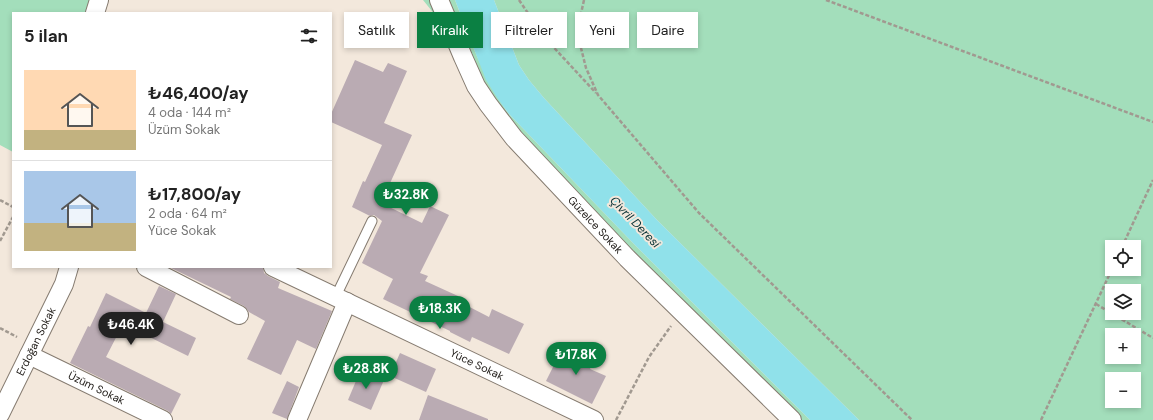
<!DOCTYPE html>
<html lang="tr">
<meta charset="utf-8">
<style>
:root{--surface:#fff;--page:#f6f6f6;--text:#222;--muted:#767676;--line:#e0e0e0;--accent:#0b8043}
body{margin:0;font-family:"DM Sans",sans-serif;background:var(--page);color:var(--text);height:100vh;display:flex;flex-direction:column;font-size:15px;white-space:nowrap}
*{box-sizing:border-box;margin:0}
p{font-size:13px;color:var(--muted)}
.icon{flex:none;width:22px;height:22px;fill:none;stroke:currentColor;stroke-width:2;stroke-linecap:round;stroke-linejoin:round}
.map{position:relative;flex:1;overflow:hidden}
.panel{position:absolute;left:12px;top:12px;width:320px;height:256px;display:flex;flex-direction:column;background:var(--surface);border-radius:0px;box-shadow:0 2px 6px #0003}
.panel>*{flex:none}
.banner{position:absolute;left:344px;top:12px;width:380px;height:36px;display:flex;gap:8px}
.fabs{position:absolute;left:1105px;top:240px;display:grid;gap:8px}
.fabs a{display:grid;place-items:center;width:36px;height:36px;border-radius:0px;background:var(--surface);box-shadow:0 2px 6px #0003;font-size:20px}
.price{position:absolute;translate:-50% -34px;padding:0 9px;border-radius:14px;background:var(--accent);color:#fff;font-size:13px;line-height:26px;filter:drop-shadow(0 1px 2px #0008)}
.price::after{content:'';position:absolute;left:50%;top:24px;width:12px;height:9px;margin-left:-6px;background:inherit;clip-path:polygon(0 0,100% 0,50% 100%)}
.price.on{background:#222;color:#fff}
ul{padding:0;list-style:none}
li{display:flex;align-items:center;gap:12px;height:100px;padding:0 12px}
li+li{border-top:1px solid var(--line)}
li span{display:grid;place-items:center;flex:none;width:112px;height:80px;border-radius:0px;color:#555}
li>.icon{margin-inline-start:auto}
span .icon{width:48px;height:48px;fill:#fffc;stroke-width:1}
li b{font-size:17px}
h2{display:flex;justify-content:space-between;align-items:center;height:48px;padding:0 12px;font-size:17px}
.pill{padding:0 14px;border-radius:0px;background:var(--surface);box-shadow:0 2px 6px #0003;font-size:14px;line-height:36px}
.pill.on{background:var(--accent);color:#fff}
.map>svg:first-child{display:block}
.green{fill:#a3debb;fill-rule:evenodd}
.water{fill:#90e1ea}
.building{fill:#baabb3}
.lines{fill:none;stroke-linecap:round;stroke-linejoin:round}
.lane-casing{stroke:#857b70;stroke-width:11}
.street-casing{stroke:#857b70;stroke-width:20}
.path{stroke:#a19990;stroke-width:2.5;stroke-dasharray:4 2;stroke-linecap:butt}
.lane{stroke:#fff;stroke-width:9}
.street{stroke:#fff;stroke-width:18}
.labels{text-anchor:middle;stroke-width:4;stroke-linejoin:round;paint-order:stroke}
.street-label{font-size:11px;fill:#1b1713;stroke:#f3e8dc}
.water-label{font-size:12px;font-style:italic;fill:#073034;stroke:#f3e8dc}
</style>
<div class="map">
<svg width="1153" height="420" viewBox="0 0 1153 420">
<rect width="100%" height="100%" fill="#f3e8dc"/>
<!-- green -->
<g class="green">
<polygon points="0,0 99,0 95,13 13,13 13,152 0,145"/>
<path d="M423,0H455C470,39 484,80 509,114L633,243L810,420H792L514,138L456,41Z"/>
<path d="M494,0H1153V420H859L657,220L544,98L529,80L519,65ZM1112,247H1134V269H1112ZM1112,291H1134V313H1112ZM1112,335H1134V357H1112ZM1112,379H1134V401H1112Z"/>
</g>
<!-- water -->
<polygon class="water" points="455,0 494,0 519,65 529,80 544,98 657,220 859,420 810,420 633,243 509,114 498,99 486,80"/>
<!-- building -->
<g class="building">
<polygon points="355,60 383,72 388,63 407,71 384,123 412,135 381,203 422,223 430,206 449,215 420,273 428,276 425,281 458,296 456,300 489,317 492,309 524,324 509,354 472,337 470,342 450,332 450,331 383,299 393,279 362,263 382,221 374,215 370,216 352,207 363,181 365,182 382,145 331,122 331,114"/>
<polygon points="169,267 263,267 264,273 268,276 280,282 278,288 332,311 316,349 297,340 281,375 247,359 265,321 249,312 244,306 230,299 231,297"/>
<polygon points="159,286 176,294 163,322 196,338 188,356 123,324 106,357 181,394 171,414 168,411 70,363 88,326 90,327 106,293 146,313"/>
<polygon points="563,347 593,362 590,369 606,376 592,404 546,381"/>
<polygon points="400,353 436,369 426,392 390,376"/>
<polygon points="361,369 384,380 371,410 348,400"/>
<polygon points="287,381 299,387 287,419 272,413"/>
<polygon points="428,395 488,419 488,420 419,420"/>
</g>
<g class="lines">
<defs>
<polyline id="lane" points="336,296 372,221"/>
<g id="street">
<path id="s1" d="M439,0L463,57L476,86L488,104L514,138L627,258L792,420"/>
<polyline points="95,13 99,0"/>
<polyline points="146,267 239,315"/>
<path id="s2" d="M273,267L594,420"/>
<path id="s3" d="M29,355L163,420"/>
<path id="s4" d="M0,414L64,284L69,267"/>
<polyline points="297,420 347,302"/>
</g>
</defs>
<!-- lane casing -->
<use href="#lane" class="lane-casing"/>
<!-- street casing -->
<use href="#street" class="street-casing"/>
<!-- path -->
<g class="path">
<polyline points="519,0 545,38 596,93"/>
<polyline points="584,0 580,18 580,44 586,68 598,95 699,213 912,420"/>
<polyline points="826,0 1153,122"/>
<polyline points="0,200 13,207"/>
<polyline points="0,241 13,217"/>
<polyline points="1122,247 1153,180"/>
<polyline points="1096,304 1153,338"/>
<polyline points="0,328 17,337"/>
<polyline points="616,420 649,357 671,326"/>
<polyline points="1041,420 1112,269"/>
</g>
<!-- lane -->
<use href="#lane" class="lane"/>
<!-- street -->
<use href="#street" class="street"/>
</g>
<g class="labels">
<!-- street labels -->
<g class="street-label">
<text dy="4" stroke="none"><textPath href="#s1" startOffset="277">Güzelce Sokak</textPath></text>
<text dy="4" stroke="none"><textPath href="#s4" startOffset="81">Erdoğan Sokak</textPath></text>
<text dy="4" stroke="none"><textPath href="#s2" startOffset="226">Yüce Sokak</textPath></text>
<text dy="4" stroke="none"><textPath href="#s3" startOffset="75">Üzüm Sokak</textPath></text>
</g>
<!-- water labels -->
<g class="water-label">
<text transform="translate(635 222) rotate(46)" y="4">Çivril Deresi</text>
</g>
</g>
</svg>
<div class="fabs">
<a><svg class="icon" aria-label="locate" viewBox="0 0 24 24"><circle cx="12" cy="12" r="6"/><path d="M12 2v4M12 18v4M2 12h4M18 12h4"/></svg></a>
<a><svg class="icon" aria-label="layers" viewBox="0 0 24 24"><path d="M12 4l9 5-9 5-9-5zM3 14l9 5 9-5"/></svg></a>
<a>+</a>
<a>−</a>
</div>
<b class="price" style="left:406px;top:216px">₺32.8K</b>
<b class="price" style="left:440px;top:330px">₺18.3K</b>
<b class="price on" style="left:131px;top:346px">₺46.4K</b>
<b class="price" style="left:576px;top:376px">₺17.8K</b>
<b class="price" style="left:366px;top:390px">₺28.8K</b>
<div class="banner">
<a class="pill">Satılık</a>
<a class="pill on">Kiralık</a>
<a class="pill">Filtreler</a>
<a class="pill">Yeni</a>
<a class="pill">Daire</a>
</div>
<section class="panel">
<h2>5 ilan<svg class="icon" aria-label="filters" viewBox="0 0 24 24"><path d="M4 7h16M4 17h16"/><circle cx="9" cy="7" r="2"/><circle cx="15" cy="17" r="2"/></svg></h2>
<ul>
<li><span style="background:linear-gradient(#ffd9b3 75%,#c2b280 0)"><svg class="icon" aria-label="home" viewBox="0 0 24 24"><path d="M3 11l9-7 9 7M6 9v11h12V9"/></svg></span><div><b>₺46,400/ay</b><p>4 oda · 144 m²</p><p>Üzüm Sokak</p></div></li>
<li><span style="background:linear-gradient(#a9c7e8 65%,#c2b280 0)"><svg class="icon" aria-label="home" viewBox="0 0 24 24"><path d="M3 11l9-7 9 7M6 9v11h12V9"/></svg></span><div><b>₺17,800/ay</b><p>2 oda · 64 m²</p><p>Yüce Sokak</p></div></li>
</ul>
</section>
</div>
